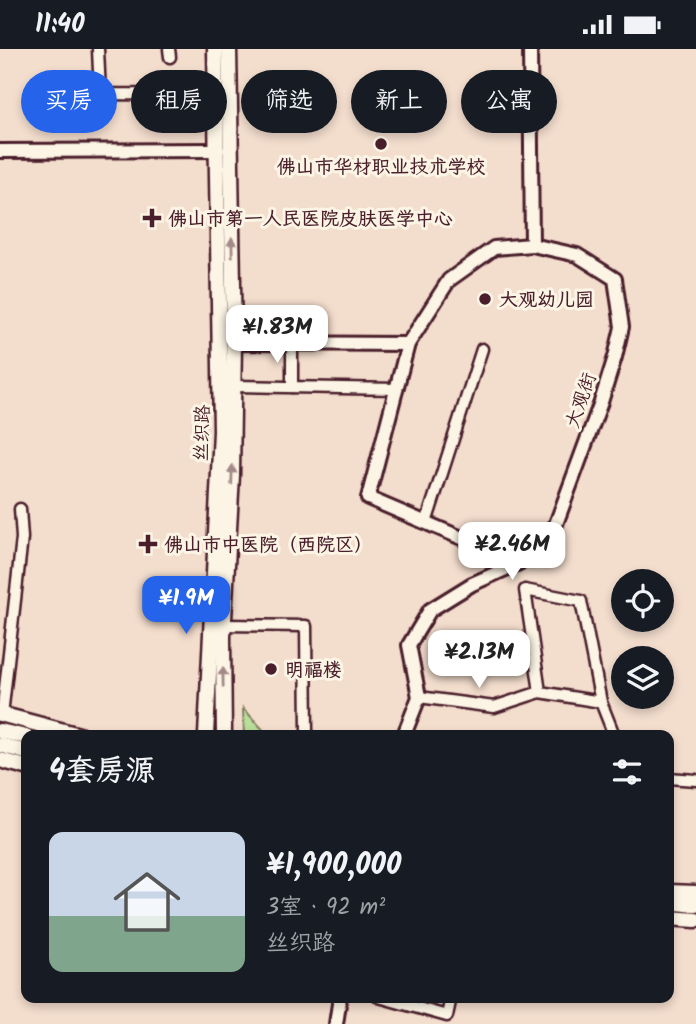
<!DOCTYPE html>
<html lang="zh">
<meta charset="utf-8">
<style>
:root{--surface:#171b24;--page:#20242c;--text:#f1f3f6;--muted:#9ea1a6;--accent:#2563eb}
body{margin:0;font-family:Kalam,"LXGW WenKai TC",sans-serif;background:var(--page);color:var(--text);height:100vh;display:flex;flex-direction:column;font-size:26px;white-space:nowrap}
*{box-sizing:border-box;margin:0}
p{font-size:23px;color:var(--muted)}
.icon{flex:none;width:38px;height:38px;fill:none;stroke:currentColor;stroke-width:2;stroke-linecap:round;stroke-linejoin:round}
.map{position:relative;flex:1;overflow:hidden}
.side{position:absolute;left:21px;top:681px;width:653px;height:273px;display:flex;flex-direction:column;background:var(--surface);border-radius:14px;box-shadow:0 4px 10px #0003}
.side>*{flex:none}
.banner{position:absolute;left:21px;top:21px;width:654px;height:63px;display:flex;gap:14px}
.fabs{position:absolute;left:611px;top:520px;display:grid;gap:14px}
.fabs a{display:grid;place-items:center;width:63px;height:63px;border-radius:50%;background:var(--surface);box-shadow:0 4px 10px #0003;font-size:35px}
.price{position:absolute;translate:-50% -60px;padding:0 16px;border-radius:14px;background:#fff;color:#222;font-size:23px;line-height:46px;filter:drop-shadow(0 2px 4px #0008)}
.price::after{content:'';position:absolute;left:50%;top:42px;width:21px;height:16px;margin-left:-10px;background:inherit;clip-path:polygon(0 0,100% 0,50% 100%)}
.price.on{background:var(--accent);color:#fff}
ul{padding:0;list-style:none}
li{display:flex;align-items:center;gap:21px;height:175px;padding:0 28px}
li span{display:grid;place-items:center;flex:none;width:196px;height:140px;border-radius:14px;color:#555}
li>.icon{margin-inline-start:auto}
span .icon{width:84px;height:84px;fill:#fffc;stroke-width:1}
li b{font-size:30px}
h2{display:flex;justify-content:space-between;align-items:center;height:84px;padding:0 28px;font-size:30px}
.tag{padding:0 24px;border-radius:32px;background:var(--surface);box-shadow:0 4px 10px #0003;font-size:24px;line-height:63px}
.tag.on{background:var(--accent);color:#fff}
.status{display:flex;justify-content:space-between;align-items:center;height:49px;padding:0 35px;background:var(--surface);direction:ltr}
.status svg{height:19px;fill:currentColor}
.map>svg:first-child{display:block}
.green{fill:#b8de99;stroke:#817e62;stroke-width:2}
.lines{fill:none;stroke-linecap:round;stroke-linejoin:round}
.minor-casing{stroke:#4a1f2b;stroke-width:15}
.tertiary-casing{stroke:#4a1f2b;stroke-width:18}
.secondary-casing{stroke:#4a1f2b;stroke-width:19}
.minor{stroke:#fcf5e5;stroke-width:10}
.tertiary{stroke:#fcf5e5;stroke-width:12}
.secondary{stroke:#fcf5e5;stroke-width:14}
.oneway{fill:#a38a88}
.poi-dot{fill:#4a1f2b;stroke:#fcf5e5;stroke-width:2.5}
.labels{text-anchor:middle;stroke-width:6;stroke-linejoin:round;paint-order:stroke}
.poi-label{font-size:19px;font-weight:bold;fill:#4a1f2b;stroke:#fcf5e5;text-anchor:start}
.street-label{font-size:19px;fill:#4a1f2b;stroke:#fcf5e5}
</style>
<div class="status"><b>11:40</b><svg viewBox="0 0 49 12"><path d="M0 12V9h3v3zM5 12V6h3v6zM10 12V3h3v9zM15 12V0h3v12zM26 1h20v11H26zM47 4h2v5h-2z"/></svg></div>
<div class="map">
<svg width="696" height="975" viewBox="0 0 696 975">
<rect width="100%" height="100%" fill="#f3ddcd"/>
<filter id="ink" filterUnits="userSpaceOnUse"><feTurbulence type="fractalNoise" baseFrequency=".0143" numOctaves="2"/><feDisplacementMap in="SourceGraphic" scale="14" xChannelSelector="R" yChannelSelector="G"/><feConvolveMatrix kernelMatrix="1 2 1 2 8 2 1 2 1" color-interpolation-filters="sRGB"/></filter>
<g filter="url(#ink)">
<!-- green -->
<polygon class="green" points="243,659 268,686 244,686"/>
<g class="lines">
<defs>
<g id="minor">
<polyline points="98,0 100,45 217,46"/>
<polyline points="169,0 170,8"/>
<polyline points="233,337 396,340"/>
<polyline points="292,338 292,294"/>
<polyline points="426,474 482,300"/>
<polyline points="224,576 306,577 307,685"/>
<polyline points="419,648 494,658 540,643"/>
<polyline points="601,653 540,643 525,541 581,552 601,653 614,686"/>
<polyline points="2,666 22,489 20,460"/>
<polyline points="668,729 696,731"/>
<polyline points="379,948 447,967 451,948"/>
</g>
<g id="tertiary">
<polyline points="0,102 218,101"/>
<polyline points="234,294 408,295"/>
<polyline points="509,519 464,490 368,449 408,295 449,231 494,199 532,196"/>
<polyline points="404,686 419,648 409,596 430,561 472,535 546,502 601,353 615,308 622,278 615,230 577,206 532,196 530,0"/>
<polyline points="336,975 340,948"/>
</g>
<g id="secondary">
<polyline points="0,665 79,686"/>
<polyline points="0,682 26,688"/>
<polyline points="206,686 221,382 215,0"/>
<polyline points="224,686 223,588 232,426 234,294 229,0"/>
<polyline points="0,696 26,703"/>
<polyline points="0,711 26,718"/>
<polyline points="668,843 696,844"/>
<polyline points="668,853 696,856"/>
<polyline points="668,869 696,871"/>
</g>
</defs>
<!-- minor casing -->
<use href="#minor" class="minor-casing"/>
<!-- tertiary casing -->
<use href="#tertiary" class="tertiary-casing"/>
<!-- secondary casing -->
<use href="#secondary" class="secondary-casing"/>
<!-- minor -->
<use href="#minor" class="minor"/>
<!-- tertiary -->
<use href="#tertiary" class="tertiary"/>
<!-- secondary -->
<use href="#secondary" class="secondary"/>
</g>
<!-- one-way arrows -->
<defs><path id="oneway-solid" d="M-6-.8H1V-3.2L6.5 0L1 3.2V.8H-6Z" transform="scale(1.75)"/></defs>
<g class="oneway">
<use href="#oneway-solid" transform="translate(232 198) rotate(-91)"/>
<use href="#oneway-solid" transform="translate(232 426) rotate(-88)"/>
<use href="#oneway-solid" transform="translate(223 628) rotate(-91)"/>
</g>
</g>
<!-- markers -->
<g class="poi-dot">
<circle cx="381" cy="95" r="7"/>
<path d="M148.5 158.5h7v7h7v7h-7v7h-7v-7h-7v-7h7z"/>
<circle cx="485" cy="250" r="7"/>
<path d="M144.5 484.5h7v7h7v7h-7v7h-7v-7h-7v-7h7z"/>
<circle cx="271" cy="620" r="7"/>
</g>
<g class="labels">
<!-- poi labels -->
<g class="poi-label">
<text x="381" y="124" text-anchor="middle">佛山市华材职业技术学校</text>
<text x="168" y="176">佛山市第一人民医院皮肤医学中心</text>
<text x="499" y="257">大观幼儿园</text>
<text x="164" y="502">佛山市中医院（西院区）</text>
<text x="285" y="627">明福楼</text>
</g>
<!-- street labels -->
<g class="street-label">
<text transform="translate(580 351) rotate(-71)" y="7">大观街</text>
<text transform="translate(201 384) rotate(-88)" y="7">丝织路</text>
</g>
</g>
</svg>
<div class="fabs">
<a><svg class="icon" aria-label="locate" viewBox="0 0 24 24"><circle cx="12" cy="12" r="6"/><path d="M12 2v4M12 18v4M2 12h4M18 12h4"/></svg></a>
<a><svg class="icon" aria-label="layers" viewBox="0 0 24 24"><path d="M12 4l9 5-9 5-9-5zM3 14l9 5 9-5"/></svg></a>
</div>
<b class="price" style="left:277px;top:316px">¥1.83M</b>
<b class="price" style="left:512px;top:533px">¥2.46M</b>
<b class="price on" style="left:186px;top:587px">¥1.9M</b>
<b class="price" style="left:479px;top:641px">¥2.13M</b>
<div class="banner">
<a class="tag on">买房</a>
<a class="tag">租房</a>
<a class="tag">筛选</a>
<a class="tag">新上</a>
<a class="tag">公寓</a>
</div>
<section class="side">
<h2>4套房源<svg class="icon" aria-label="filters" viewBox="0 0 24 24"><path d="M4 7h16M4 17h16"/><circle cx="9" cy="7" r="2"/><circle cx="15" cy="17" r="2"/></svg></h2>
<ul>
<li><span style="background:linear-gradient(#c9d6e8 60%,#7fa58c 0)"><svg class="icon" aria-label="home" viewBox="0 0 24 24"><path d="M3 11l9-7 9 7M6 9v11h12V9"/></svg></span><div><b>¥1,900,000</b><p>3室 · 92 m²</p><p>丝织路</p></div></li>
</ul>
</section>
</div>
